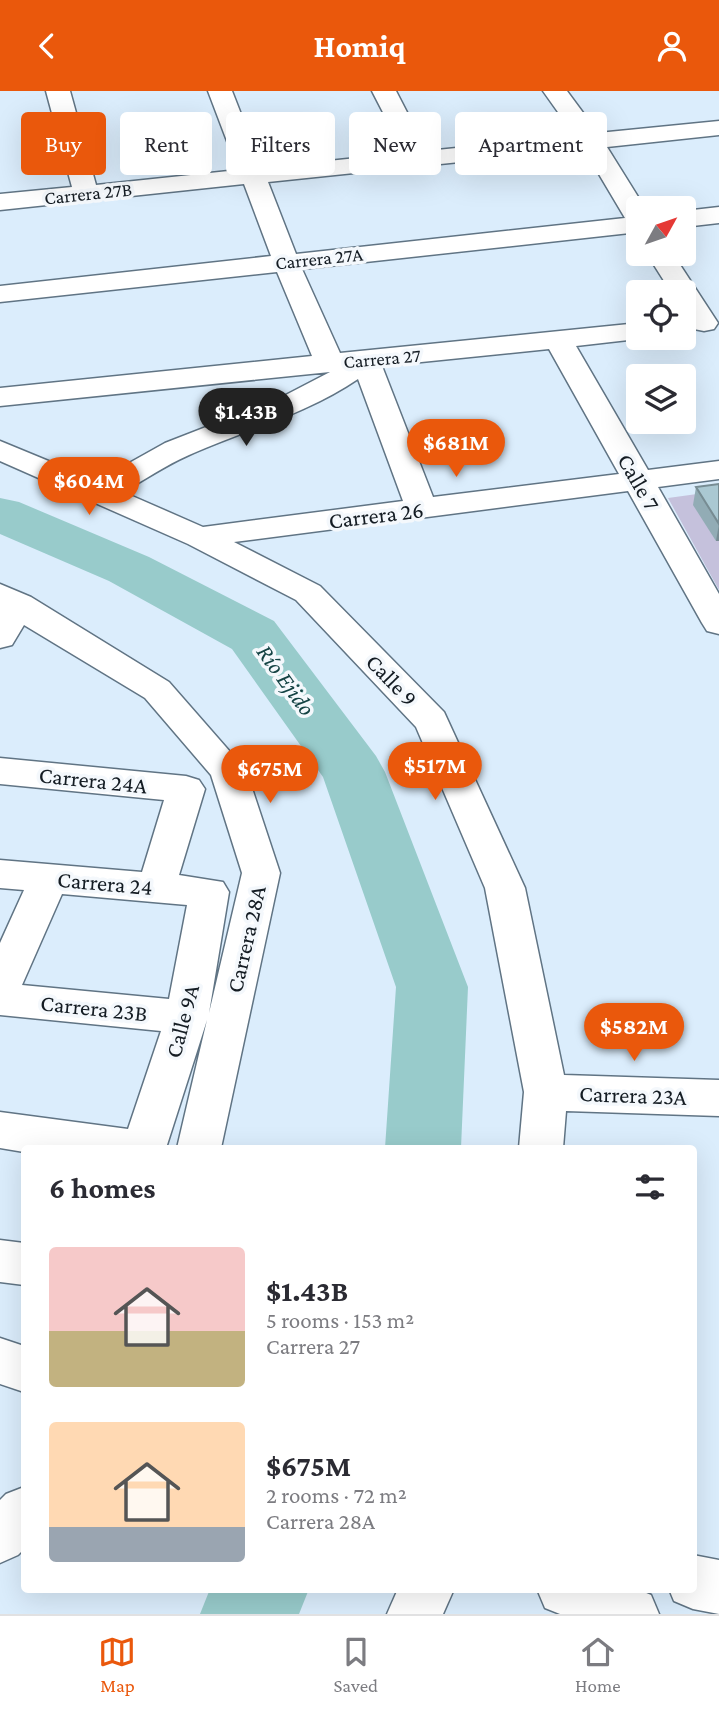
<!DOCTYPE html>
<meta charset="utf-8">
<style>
:root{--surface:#fff;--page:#f2f2f3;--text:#2b2b33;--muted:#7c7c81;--line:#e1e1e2;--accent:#ea580c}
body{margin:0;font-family:"Crimson Pro",serif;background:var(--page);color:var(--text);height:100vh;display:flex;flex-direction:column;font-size:26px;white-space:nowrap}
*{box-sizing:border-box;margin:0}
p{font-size:23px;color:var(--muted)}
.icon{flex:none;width:38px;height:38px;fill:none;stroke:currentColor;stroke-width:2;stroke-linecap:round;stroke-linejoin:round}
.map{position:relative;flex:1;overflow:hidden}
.sheet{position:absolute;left:21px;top:1054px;width:676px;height:448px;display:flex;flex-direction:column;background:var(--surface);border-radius:7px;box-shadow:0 7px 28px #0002}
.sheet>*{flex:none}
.top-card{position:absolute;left:21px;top:21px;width:677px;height:63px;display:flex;gap:14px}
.needle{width:46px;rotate:50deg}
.tools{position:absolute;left:626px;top:105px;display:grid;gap:14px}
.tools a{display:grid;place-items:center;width:70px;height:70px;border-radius:7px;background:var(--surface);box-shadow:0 7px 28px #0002;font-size:35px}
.price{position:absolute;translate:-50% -60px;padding:0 16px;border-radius:24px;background:var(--accent);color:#fff;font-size:23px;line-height:46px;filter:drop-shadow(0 2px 4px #0008)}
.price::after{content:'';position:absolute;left:50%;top:42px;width:21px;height:16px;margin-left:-10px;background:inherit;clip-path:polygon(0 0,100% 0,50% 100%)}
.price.active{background:#222;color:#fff}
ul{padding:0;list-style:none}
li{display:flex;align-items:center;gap:21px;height:175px;padding:0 28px}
li span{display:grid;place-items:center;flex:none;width:196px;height:140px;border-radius:7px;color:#555}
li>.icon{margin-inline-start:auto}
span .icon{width:84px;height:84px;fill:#fffc;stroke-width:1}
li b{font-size:30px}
h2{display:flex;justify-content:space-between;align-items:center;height:84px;padding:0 28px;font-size:30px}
.tag{padding:0 24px;border-radius:7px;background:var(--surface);box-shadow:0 7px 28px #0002;font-size:24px;line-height:63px}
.tag.active{background:var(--accent);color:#fff}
header{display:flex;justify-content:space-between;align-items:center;height:91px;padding:0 28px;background:var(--accent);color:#fff;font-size:32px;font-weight:700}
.tabs{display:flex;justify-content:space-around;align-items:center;height:98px;border-top:2px solid var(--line);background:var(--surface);font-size:19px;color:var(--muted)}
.tabs a{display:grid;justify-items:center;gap:4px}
.tabs .active{color:var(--accent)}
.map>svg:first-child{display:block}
.green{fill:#c5c1dc}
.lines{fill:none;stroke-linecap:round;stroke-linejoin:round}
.river{fill:#98cbcb;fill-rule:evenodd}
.minor-casing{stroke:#607484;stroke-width:3}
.minor{fill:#fff;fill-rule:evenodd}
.wall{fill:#92acb5}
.shaded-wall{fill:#778c93}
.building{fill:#aac8d2;stroke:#778c93;stroke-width:2}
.labels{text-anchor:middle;stroke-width:7;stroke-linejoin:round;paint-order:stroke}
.far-street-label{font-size:19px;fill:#141c23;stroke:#f4f8fc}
.street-label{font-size:23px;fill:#141c23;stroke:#f4f8fc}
.water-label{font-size:24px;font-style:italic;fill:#144344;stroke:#f4f8fc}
</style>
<header><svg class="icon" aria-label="back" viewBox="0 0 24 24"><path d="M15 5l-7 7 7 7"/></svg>Homiq<svg class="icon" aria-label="person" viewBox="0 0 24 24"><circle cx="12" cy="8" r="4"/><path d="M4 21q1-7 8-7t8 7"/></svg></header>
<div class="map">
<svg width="719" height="1523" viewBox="0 0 719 1523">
<rect width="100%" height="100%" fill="#dbedfc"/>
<!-- green -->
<polygon class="green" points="719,400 719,499 668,407"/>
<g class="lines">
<!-- river -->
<g class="river">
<polygon points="0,407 19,411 149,466 274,530 376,665 385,681 468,896 461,1057 385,1057 396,896 323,686 232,558 109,490 0,443"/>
<polygon points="210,1498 309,1498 299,1523 200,1523"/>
</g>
<defs>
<g id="minor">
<path d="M46,0H70L96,94L238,79L208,0H232L262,77L404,62L372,0H396L427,60L575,45L543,0H567L598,42L719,30V44L607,56L645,117H639V141L302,178L340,262L639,232V247H646L576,255L648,379L719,370V388L658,396L719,503V543L707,540L702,532L628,400L234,451L320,495L444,621L525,797L564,984L719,989V1025L566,1020L563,1057H519L524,1001L485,797L416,636L296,509L188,453L0,370V350L97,390L165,352L278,308L330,281L0,315V297L312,265L277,181L0,211V195L271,165L244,93L0,119V103L72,96ZM584,58L625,127L296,163L268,91ZM549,258L619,383L433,406L382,275ZM358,288L403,410L203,436L123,401C144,389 166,374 189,364C245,339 307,323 358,288Z"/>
<polygon points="719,116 719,132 684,136 684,120"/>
<polygon points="647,163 673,163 718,232 714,238 704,240 694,238 684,223 684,201 671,201"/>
<path d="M0,493L31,506L169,591L246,679L280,782L221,1057H177L207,929L166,1057H24V1061L0,1057V1021L128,1038L161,940L0,924V852L24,799L0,797V769L142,781L164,709L0,693V667L186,685L199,689L205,698L179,784L223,791L229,801L209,922L242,782L211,684L145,607L24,534L12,554L0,557ZM62,803L187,814L169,908L22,894Z"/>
<polygon points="0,1149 24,1152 24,1194 0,1191"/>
<polygon points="0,1247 24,1255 24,1301 0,1293"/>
<polygon points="24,1396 24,1458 18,1464 0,1472 0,1409 6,1403"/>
<polygon points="693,1464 719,1469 719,1523 693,1518 674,1510 669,1498 693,1498"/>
<polygon points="398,1498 454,1498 443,1523 387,1523"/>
<polygon points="537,1498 637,1498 651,1504 659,1523 560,1523 545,1517"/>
</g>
</defs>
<!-- minor casing -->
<use href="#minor" class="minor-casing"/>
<!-- minor -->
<use href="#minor" class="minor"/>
</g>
<!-- wall -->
<polygon class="wall" points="719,393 719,450 716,450 693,414 696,396"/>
<!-- shaded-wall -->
<polygon class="shaded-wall" points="719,433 719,450 716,450"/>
<!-- building -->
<polygon class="building" points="719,393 719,433 696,396"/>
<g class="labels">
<!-- far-street labels -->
<g class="far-street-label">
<text transform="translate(88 102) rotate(-6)" y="7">Carrera 27B</text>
<text transform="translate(319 167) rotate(-6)" y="7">Carrera 27A</text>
<text transform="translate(382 267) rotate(-5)" y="7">Carrera 27</text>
</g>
<!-- street labels -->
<g class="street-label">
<text transform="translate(639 391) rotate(60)" y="8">Calle 7</text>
<text transform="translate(376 424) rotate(-7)" y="8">Carrera 26</text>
<text transform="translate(392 589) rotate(46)" y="8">Calle 9</text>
<text transform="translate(93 689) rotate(6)" y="8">Carrera 24A</text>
<text transform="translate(105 792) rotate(5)" y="8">Carrera 24</text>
<text transform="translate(246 848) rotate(-77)" y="8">Carrera 28A</text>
<text transform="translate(94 917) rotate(6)" y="8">Carrera 23B</text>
<text transform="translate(182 930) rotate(-75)" y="8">Calle 9A</text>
<text transform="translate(633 1004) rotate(2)" y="8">Carrera 23A</text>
</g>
<!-- water labels -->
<g class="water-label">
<text transform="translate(286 589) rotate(54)" y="8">Río Ejido</text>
</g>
</g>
</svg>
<div class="tools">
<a><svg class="needle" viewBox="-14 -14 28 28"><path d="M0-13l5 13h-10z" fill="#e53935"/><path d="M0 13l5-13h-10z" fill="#7c7c81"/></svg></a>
<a><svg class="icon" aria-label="locate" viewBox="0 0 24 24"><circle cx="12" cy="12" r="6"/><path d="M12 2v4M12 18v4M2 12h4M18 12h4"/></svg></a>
<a><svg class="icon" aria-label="layers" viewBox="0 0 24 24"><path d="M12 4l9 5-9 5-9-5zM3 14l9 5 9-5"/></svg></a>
</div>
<b class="price active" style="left:246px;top:357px">$1.43B</b>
<b class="price" style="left:456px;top:388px">$681M</b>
<b class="price" style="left:89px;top:426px">$604M</b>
<b class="price" style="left:435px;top:711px">$517M</b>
<b class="price" style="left:270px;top:714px">$675M</b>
<b class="price" style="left:634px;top:972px">$582M</b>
<div class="top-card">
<a class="tag active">Buy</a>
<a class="tag">Rent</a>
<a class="tag">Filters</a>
<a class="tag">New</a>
<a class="tag">Apartment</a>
</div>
<section class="sheet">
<h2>6 homes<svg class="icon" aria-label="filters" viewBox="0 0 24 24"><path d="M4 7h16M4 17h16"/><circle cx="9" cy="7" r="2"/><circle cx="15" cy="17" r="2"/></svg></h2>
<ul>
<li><span style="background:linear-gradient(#f6c9c9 60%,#c2b280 0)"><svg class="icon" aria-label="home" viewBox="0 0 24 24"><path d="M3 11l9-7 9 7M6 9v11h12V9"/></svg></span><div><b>$1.43B</b><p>5 rooms · 153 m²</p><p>Carrera 27</p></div></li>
<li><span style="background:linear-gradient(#ffd9b3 75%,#9aa5b1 0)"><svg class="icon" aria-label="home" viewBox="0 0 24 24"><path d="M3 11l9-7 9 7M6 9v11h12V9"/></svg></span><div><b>$675M</b><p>2 rooms · 72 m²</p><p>Carrera 28A</p></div></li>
</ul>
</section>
</div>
<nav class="tabs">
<a class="active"><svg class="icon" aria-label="map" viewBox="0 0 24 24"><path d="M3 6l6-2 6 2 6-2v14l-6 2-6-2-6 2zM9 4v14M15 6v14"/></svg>Map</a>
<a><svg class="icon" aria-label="saved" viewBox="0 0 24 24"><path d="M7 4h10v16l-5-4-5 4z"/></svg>Saved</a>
<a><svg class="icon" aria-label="home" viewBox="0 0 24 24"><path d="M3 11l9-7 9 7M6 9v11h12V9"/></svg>Home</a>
</nav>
